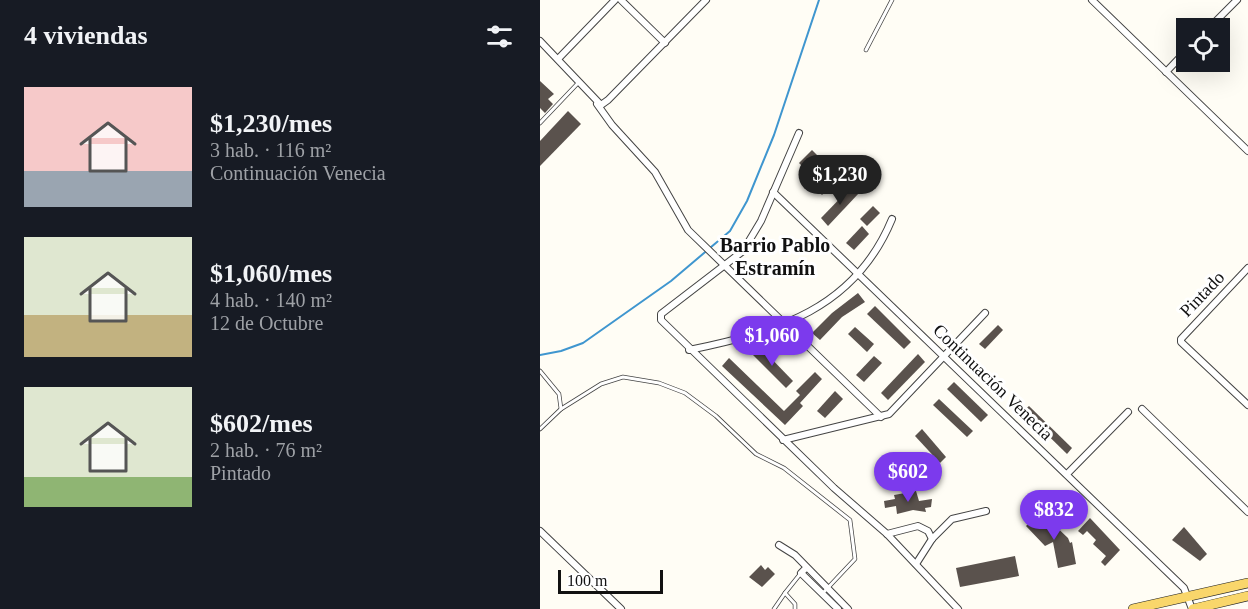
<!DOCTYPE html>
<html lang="es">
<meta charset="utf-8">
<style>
:root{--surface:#171b24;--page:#20242c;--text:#f1f3f6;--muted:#9ea1a6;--accent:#7c3aed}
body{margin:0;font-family:"Times New Roman",serif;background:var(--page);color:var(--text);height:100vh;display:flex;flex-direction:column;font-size:22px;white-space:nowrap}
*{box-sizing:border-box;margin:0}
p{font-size:20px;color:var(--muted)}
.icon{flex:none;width:33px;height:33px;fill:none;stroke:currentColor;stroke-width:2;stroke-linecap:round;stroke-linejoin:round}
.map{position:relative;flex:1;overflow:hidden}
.drawer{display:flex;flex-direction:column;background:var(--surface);width:540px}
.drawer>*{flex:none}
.controls{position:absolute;left:636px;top:18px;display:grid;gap:12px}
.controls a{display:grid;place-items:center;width:54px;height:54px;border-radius:0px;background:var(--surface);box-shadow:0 6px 24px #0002;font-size:30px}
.scale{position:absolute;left:18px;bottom:15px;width:105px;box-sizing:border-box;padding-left:6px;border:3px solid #111;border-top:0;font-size:16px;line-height:21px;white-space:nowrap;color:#111;-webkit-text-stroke:4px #fff;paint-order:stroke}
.price{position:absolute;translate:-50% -51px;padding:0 14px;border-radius:21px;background:var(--accent);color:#fff;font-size:20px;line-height:39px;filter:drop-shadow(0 2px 3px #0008)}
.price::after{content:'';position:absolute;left:50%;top:36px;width:18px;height:14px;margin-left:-9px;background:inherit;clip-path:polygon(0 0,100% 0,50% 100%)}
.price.on{background:#222;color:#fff}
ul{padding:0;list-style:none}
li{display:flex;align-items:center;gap:18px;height:150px;padding:0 24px}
li span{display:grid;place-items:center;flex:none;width:168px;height:120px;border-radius:0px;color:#555}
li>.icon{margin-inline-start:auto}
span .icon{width:72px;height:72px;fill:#fffc;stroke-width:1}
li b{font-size:26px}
h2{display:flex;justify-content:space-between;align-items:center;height:72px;padding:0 24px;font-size:26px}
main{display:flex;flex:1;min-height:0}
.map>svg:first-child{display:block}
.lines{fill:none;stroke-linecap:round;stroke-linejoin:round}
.stream{stroke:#3f96cf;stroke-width:2}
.building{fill:#5a524d}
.lane-casing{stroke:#444;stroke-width:4.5}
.street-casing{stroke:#444;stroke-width:8}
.primary-casing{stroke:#222;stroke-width:10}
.lane{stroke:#fff;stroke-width:3}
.street{stroke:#fff;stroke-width:6}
.primary{stroke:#f9d66b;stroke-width:9}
.labels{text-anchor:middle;stroke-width:6;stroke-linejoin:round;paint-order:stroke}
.street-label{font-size:18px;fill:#111;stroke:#fff}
.neighbourhood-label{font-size:20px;font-weight:bold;fill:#111;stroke:#fff}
</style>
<main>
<section class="drawer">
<h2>4 viviendas<svg class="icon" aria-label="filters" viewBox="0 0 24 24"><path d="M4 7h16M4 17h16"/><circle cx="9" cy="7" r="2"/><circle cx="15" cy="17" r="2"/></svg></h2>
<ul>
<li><span style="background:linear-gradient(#f6c9c9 70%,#9aa5b1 0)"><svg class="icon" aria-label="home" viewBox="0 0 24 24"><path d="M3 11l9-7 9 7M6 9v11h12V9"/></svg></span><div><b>$1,230/mes</b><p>3 hab. · 116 m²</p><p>Continuación Venecia</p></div></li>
<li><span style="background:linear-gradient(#dfe7d0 65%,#c2b280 0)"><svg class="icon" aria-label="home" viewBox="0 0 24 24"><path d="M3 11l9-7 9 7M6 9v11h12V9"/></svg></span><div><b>$1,060/mes</b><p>4 hab. · 140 m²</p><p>12 de Octubre</p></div></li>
<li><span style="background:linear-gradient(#dfe7d0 75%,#8fb573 0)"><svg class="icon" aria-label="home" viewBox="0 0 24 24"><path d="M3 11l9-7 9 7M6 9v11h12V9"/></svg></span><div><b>$602/mes</b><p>2 hab. · 76 m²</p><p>Pintado</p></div></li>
</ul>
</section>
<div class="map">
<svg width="708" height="609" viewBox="0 0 708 609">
<rect width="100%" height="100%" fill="#fffdf5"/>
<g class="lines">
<!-- stream -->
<polyline class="stream" points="0,355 21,351 43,343 131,281 190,231 207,201 234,135 279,0"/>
</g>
<!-- building -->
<g class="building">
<polygon points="0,81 14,94 8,99 13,104 5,113 0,108"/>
<polygon points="28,111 41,124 0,166 0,141"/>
<polygon points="272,150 279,157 266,170 259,163"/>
<polygon points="293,168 301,176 282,195 275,188"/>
<polygon points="312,186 319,193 288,226 281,218"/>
<polygon points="333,206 340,213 327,226 320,219"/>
<polygon points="322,226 329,234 314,250 306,243"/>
<polygon points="318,293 325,302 302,317 280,340 272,333 292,313"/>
<polygon points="335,306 371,342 364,349 327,314"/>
<polygon points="458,325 463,330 445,349 439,344"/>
<polygon points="315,327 334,344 327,352 308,334"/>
<polygon points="219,346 253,381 246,388 212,354"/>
<polygon points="378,354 385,362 348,400 341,393"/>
<polygon points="334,356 342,363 324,382 316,375"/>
<polygon points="189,358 244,411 260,395 256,391 275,372 282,379 260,403 263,406 245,425 182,366"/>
<polygon points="414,382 448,415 441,422 407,389"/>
<polygon points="295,391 303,399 285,418 277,411"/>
<polygon points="399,399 433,431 427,437 393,405"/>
<polygon points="489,406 532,448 527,454 483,411"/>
<polygon points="382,429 406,457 400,463 375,436"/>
<polygon points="376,491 379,501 392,499 391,507 385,508 386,512 373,510 357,514 356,506 345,508 344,501 355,499 354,495"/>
<polygon points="494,518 502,523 507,518 528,538 530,543 532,542 536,564 518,568 513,542 505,546 486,526"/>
<polygon points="550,518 580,550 565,566 561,562 566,556 553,544 556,540 547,531 543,535 538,531"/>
<polygon points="644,527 667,554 660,561 632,540"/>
<polygon points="475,556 479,576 420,587 416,568"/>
<polygon points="221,565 225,570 228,567 235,574 222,587 209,577"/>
</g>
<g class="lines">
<defs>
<g id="lane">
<polyline points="326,50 352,0"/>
<polyline points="0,123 39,82"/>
<polyline points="0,371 19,394 21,409 0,429"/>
<polyline points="21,409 61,384 83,377 119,383 145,393 176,416 216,454 244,468 310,520 315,559 282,594"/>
<polyline points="234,609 245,593"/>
<polyline points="255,609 255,604 245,593 261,573"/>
</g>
<g id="street">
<polyline points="81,0 125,43"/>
<polyline points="552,0 708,151"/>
<polyline points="669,28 697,0"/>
<polyline points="0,41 61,105 68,100 166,0"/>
<polyline points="18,59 75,0"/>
<polyline points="626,72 646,51"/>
<polyline points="57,104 72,125 115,172 148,230 341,417"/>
<polyline points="259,133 221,221 203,251 121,314 121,320 294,488 347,534 418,609"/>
<polyline points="233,192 644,588 652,609"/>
<polyline points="708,268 641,339 641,342 708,405"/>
<path d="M149,350C237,332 315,309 352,219"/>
<polyline points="602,409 708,512"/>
<polyline points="243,440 349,414 445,313"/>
<polyline points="527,474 588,412"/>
<polyline points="0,531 81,609"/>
<polyline points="347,534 378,526 388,531 392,539"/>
<polyline points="239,545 255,555 308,609"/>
<polyline points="376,564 392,539 412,519 446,511"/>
<polyline points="266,568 261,573 298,609"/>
</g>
<g id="primary">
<polyline points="593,609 708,583"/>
<polyline points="653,609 708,596"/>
</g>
</defs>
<!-- lane casing -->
<use href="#lane" class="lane-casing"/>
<!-- street casing -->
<use href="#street" class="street-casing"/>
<!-- primary casing -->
<use href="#primary" class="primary-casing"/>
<!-- lane -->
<use href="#lane" class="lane"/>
<!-- street -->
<use href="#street" class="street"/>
<!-- primary -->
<use href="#primary" class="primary"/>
</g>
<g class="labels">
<!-- street labels -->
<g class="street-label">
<text transform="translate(662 294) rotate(-46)" y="6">Pintado</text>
<text transform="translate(453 382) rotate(44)" y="6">Continuación Venecia</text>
</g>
<!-- neighbourhood labels -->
<g class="neighbourhood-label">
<text x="235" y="252">Barrio Pablo<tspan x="235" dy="23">Estramín</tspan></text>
</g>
</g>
</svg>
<div class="controls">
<a><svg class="icon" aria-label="locate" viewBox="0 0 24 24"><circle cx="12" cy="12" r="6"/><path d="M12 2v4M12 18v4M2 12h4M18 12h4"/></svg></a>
</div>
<div class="scale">100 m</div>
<b class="price on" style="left:300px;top:206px">$1,230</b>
<b class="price" style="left:232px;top:367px">$1,060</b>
<b class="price" style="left:368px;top:503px">$602</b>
<b class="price" style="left:514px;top:541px">$832</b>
</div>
</main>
